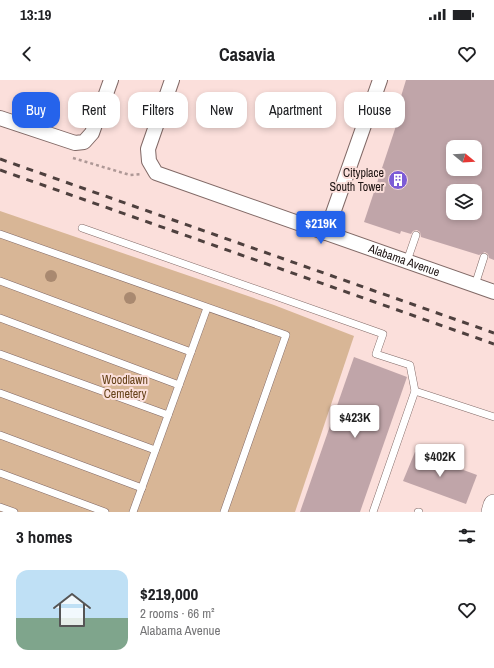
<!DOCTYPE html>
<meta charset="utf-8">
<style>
:root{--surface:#fff;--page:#f6f6f6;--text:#202124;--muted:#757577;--line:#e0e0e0;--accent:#2563eb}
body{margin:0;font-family:"Archivo Narrow",sans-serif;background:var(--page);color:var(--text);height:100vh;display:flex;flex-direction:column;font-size:15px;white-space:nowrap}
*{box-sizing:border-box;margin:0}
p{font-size:13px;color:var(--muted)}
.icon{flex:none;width:22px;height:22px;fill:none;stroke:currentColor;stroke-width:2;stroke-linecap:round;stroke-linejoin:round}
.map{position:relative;height:432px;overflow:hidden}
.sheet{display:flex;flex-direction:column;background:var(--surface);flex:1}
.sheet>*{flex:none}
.top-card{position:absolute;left:12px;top:12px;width:470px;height:36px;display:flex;gap:8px}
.needle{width:26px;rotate:108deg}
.controls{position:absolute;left:446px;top:60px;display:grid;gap:8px}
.controls a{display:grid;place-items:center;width:36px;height:36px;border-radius:8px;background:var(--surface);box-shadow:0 2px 6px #0003;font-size:20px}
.price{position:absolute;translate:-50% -34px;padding:0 9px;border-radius:4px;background:#fff;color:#222;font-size:13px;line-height:26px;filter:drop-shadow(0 1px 2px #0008)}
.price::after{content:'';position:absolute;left:50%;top:24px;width:12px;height:9px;margin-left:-6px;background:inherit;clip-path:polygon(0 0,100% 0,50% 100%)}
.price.current{background:var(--accent);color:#fff}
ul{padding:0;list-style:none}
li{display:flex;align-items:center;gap:12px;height:100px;padding:0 16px}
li+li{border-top:1px solid var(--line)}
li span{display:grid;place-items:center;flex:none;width:112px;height:80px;border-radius:12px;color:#555}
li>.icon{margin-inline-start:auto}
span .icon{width:48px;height:48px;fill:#fffc;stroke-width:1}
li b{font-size:17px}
h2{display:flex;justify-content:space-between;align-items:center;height:48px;padding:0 16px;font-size:17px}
.tag{padding:0 14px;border-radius:12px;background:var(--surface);box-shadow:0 2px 6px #0003;font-size:14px;line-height:36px}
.tag.current{background:var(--accent);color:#fff}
.status{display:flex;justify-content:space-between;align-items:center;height:28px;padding:0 20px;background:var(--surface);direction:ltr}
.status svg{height:11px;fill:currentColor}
header{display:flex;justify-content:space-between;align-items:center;height:52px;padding:0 16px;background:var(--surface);font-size:18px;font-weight:800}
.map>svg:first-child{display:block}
.green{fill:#d8b696}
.building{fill:#c0a5a9;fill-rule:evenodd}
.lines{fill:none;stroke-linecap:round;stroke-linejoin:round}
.lane-casing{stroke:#816966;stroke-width:8}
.street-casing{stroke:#816966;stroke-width:16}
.primary-casing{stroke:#816966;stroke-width:22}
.path{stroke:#ae9896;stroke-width:2.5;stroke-dasharray:3 3;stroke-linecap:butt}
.lane{stroke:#fff;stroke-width:7}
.street{stroke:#fff;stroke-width:14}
.primary{stroke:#fff;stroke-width:21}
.rail{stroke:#4e403e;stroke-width:3;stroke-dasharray:7 7;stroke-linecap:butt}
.tree{fill:#a98970}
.labels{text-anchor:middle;stroke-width:4;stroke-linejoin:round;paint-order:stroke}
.poi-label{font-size:12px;fill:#1e1413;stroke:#fbdfdb;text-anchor:end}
.street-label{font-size:12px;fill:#1e1413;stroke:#fbdfdb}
.park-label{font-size:12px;fill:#664219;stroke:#fbdfdb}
</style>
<div class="status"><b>13:19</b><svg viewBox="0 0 49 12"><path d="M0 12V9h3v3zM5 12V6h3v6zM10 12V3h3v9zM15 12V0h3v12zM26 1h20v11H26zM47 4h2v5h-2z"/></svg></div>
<header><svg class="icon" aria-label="back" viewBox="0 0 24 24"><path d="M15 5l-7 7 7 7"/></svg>Casavia<svg class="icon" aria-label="heart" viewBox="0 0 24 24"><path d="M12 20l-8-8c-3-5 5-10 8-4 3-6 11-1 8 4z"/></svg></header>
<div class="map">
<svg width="494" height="432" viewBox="0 0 494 432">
<rect width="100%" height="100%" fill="#fbdfdb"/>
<!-- green -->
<polygon class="green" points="0,131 274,225 354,256 295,432 0,432"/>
<!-- building -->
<g class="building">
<path d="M406,0H494V180L489,178L488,174L485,172L479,175L421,157L420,152L417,150L413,151L411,154L401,151L400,154L364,142L395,49L399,23ZM453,67H475V89H453ZM453,111H475V133H453Z"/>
<polygon points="354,277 407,297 360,432 300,432"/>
<polygon points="415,372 477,395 466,424 403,401"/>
</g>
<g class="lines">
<defs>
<g id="lane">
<polyline points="82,148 383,254 376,274 410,285 415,311"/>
<polyline points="0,154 286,255 224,432"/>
<polyline points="407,181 416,155"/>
<polyline points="0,201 191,272"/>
<polyline points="475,205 484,177"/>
<polyline points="0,238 179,305"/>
<polyline points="0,274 168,335"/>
<polyline points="0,313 155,370"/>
<polyline points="0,355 142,408"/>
<polyline points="0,393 105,432"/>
<polyline points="0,427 14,432"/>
<polyline points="133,432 207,228"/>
<polyline points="373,432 415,311 494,337"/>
<polyline points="418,432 419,432"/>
</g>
<g id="street">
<path id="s1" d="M172,0L148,69L149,81L156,93L494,212"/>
<polyline points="0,38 75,63 84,62 92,53 111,0"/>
<polyline points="326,153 380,0"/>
</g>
<polyline id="primary" points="492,432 494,425"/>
</defs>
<!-- lane casing -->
<use href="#lane" class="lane-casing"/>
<!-- street casing -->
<use href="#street" class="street-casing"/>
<!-- primary casing -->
<use href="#primary" class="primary-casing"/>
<!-- path -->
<polyline class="path" points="73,78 130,95 141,94"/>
<!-- lane -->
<use href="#lane" class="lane"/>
<!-- street -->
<use href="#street" class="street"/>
<!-- primary -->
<use href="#primary" class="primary"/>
<!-- rail -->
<g class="rail">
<polyline points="0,79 494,253"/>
<polyline points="0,90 494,264"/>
</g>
</g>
<!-- trees -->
<g class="tree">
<circle cx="51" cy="196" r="6"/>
<circle cx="130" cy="218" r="6"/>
</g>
<!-- icons -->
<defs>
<symbol id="building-disc" viewBox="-11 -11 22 22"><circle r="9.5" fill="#7c5cd6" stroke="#fbdfdb"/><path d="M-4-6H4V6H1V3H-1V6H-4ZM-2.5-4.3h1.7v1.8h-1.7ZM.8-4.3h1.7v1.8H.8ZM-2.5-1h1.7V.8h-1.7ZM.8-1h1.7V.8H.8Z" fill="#fff"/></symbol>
</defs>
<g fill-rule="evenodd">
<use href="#building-disc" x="387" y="89" width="22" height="22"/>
</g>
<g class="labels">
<!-- poi labels -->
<g class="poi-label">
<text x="384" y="97">Cityplace<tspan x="384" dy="14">South Tower</tspan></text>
</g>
<!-- street labels -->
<g class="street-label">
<text dy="4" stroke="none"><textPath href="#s1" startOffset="362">Alabama Avenue</textPath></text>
</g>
<!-- park labels -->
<g class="park-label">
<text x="125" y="304">Woodlawn<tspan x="125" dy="14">Cemetery</tspan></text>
</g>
</g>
</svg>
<div class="controls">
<a><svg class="needle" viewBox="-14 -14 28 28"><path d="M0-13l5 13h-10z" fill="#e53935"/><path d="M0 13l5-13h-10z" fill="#757577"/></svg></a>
<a><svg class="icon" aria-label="layers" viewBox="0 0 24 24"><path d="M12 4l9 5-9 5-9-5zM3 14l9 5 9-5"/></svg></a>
</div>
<b class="price current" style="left:321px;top:165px">$219K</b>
<b class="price" style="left:355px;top:359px">$423K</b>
<b class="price" style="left:440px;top:398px">$402K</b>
<div class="top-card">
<a class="tag current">Buy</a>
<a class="tag">Rent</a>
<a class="tag">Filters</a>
<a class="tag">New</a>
<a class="tag">Apartment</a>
<a class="tag">House</a>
</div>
</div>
<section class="sheet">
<h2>3 homes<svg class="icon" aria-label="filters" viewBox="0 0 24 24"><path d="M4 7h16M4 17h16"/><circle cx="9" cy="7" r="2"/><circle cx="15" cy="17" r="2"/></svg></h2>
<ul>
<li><span style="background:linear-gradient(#bfe0f5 60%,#7fa58c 0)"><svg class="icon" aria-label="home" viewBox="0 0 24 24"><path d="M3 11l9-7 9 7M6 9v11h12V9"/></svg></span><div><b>$219,000</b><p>2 rooms · 66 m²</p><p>Alabama Avenue</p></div><svg class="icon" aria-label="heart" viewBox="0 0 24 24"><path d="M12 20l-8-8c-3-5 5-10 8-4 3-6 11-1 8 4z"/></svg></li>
</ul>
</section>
